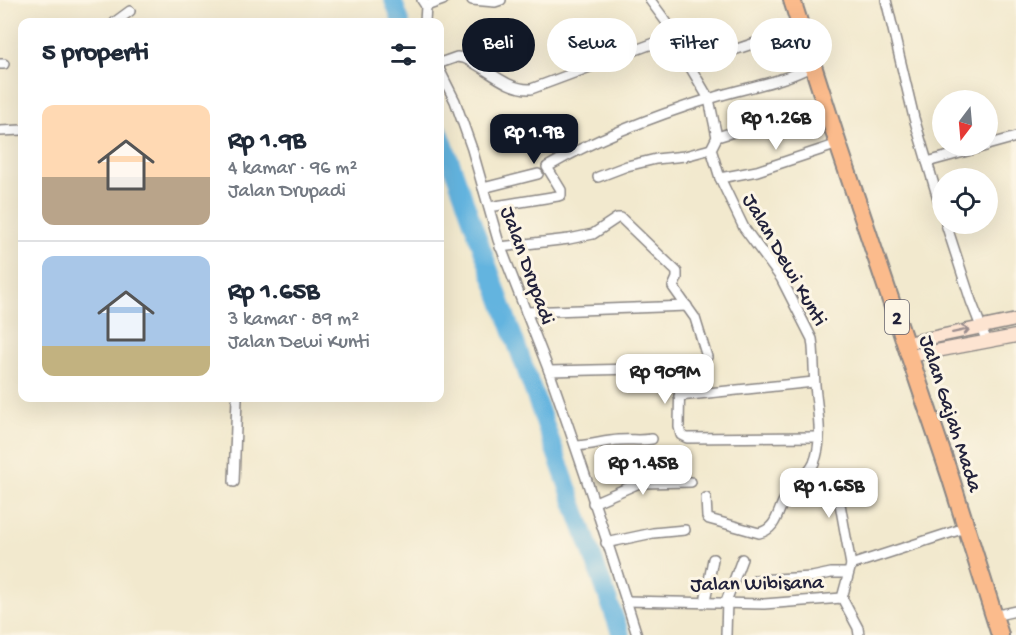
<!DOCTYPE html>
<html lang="id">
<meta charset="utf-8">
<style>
:root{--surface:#fff;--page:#f2f2f3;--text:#1f2937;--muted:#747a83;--line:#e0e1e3;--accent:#111827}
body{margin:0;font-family:"Gochi Hand",sans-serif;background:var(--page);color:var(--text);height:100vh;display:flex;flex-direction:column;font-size:22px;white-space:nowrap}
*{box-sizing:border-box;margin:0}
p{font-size:20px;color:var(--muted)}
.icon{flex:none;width:33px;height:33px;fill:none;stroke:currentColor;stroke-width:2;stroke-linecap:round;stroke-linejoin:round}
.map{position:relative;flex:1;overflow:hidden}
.sheet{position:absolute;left:18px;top:18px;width:426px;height:384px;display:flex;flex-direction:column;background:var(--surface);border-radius:12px;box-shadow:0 6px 24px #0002}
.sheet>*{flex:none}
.top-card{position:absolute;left:462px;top:18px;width:464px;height:54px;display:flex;gap:12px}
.needle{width:39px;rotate:196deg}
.buttons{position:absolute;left:932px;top:90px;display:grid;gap:12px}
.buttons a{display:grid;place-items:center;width:66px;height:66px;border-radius:50%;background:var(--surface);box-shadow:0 6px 24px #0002;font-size:30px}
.price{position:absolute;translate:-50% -51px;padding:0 14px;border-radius:12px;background:#fff;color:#222;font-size:20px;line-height:39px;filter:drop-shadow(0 2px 3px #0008)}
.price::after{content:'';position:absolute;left:50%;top:36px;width:18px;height:14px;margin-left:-9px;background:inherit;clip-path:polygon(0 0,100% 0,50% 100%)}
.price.current{background:var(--accent);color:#fff}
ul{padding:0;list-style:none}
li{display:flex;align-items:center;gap:18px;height:150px;padding:0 24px}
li+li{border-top:2px solid var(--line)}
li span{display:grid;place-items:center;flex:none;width:168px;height:120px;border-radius:12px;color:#555}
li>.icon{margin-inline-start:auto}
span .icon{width:72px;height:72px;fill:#fffc;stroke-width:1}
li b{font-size:26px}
h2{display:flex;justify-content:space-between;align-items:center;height:72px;padding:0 24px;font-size:26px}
.chip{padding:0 21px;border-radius:27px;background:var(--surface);box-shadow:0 6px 24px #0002;font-size:21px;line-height:54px}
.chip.current{background:var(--accent);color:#fff}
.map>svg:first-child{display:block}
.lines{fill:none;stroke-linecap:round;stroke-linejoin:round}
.river{stroke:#64b4df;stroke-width:18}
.street-casing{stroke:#8a8684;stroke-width:12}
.secondary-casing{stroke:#8a8684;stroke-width:15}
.highway-casing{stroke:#8a8684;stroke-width:20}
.street{stroke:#fff;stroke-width:9}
.secondary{stroke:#fde4d1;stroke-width:12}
.highway{stroke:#fbbb8c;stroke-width:16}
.oneway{stroke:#9a8d8e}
.labels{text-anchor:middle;stroke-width:6;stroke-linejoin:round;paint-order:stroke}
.shield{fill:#fcf5e5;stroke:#63616e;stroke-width:1.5}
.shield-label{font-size:20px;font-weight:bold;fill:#22223b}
.street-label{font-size:21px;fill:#22223b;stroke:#fcf5e5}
</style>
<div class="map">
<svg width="1016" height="635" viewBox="0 0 1016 635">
<rect width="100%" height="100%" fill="#fcf5e5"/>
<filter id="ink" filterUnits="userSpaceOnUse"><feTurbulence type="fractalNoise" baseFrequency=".0167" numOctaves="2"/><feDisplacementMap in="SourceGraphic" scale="12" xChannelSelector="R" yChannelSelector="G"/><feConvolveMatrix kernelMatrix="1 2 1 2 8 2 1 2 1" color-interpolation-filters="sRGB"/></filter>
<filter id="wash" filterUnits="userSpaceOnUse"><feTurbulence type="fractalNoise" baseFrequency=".008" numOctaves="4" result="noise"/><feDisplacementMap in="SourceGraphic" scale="24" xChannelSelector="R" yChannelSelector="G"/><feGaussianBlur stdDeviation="1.35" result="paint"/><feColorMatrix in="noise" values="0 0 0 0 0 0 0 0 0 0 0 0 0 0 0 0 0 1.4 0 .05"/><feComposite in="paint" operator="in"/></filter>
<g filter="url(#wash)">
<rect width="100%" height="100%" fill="#f2e9ce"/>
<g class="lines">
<!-- river -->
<g class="river">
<polyline points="393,0 401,22"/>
<polyline points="440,132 621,635"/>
</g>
</g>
</g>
<g filter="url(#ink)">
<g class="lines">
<defs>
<g id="street">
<polyline points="422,0 426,6 425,22"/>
<polyline points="472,0 495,2 501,0"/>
<path d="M650,0L676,35L689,65L709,99L717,137L711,149L720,178L744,228L781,278L812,339L813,347C814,360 814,372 815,385C817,410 824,438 814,463C808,477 792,484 785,498C777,512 777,529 759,533L709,519L707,517L706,498"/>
<polyline points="886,0 914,118 942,212"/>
<polyline points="426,6 443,0"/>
<polyline points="115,22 130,11"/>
<path d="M440,63L457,57L464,58C486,67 506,90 531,89L676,35"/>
<polyline points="0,64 4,64"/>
<polyline points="689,65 800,28"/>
<polyline points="440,71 455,101 472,149 498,240 549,371"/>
<polyline points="0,131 22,130"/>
<polyline points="717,137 826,104"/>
<polyline points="987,145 1016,137"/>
<polyline points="927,162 986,146"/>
<polyline points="598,177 627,166 656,159 685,156 711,149"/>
<polyline points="720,178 757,171 838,144"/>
<polyline points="483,188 538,174"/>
<path d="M489,207L558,196L561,195V190L547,167C597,138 657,115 712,98C746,87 781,83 812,66"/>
<polyline points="946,224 971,301 987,342"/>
<path d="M500,247L569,239L593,234L617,218H621L677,272V278L673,287L695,318L707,357L704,360L680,368L549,371C580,458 609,546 637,635"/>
<polyline points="526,312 687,306"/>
<polyline points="680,368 679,427 681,435 687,438 819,437"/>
<polyline points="679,396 814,382"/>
<path d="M576,446C591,445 605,441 619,440C631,439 639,441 652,439"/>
<polyline points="807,473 837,499 840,504 851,565"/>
<polyline points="234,482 237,398"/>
<polyline points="593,503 639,483 691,482"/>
<polyline points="606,543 653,533 685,530"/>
<polyline points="756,580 812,577 831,573 848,573"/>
<polyline points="842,598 851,565 965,528"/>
<polyline points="842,598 858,628 859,635"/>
<polyline points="626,601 764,604 842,598"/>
<polyline points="705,602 713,559"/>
<polyline points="993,616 1016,611"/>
<polyline points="726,635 727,599 742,559"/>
</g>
<g id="secondary">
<polyline points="906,343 1016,320"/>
<polyline points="910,356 1016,336"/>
</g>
<polyline id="highway" points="792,0 838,144 950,476 1000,635"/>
</defs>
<!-- street casing -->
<use href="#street" class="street-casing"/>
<!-- secondary casing -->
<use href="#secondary" class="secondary-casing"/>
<!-- highway casing -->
<use href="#highway" class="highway-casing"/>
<!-- street -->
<use href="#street" class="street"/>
<!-- secondary -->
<use href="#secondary" class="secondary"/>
<!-- highway -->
<use href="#highway" class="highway"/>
</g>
<!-- one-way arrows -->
<defs><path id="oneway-shaft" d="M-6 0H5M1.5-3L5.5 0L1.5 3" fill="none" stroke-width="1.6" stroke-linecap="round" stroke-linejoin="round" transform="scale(1.5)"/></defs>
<use class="oneway" href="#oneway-shaft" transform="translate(961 331) rotate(-12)"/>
</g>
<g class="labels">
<!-- shield labels -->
<rect class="shield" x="885" y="300" width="24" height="34" rx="4.5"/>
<g class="shield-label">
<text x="897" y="324">2</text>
</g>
<!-- street labels -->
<g class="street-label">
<text transform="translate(786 259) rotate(60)" y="7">Jalan Dewi Kunti</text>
<text transform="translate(529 265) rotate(70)" y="7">Jalan Drupadi</text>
<text transform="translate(952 413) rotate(72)" y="7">Jalan Gajah Mada</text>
<text transform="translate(757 582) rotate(-1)" y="7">Jalan Wibisana</text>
</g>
</g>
</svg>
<div class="buttons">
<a><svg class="needle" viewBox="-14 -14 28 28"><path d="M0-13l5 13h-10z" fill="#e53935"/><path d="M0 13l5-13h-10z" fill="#747a83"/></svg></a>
<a><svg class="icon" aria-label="locate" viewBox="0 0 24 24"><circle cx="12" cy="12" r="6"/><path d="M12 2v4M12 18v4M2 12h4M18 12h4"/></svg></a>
</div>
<b class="price" style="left:776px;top:151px">Rp 1.26B</b>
<b class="price current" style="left:534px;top:165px">Rp 1.9B</b>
<b class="price" style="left:665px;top:405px">Rp 909M</b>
<b class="price" style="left:643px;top:496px">Rp 1.45B</b>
<b class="price" style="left:829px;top:519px">Rp 1.65B</b>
<div class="top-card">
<a class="chip current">Beli</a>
<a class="chip">Sewa</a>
<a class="chip">Filter</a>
<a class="chip">Baru</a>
</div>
<section class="sheet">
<h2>5 properti<svg class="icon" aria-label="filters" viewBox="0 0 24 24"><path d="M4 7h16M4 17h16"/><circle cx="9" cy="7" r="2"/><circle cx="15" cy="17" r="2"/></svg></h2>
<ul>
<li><span style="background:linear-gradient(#ffd9b3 60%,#b9a48a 0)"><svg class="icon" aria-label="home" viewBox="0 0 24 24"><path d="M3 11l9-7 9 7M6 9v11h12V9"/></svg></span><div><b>Rp 1.9B</b><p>4 kamar · 96 m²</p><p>Jalan Drupadi</p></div></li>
<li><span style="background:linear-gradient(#a9c7e8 75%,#c2b280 0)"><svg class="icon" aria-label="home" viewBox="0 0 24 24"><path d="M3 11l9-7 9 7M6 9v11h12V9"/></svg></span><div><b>Rp 1.65B</b><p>3 kamar · 89 m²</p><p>Jalan Dewi Kunti</p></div></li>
</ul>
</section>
</div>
